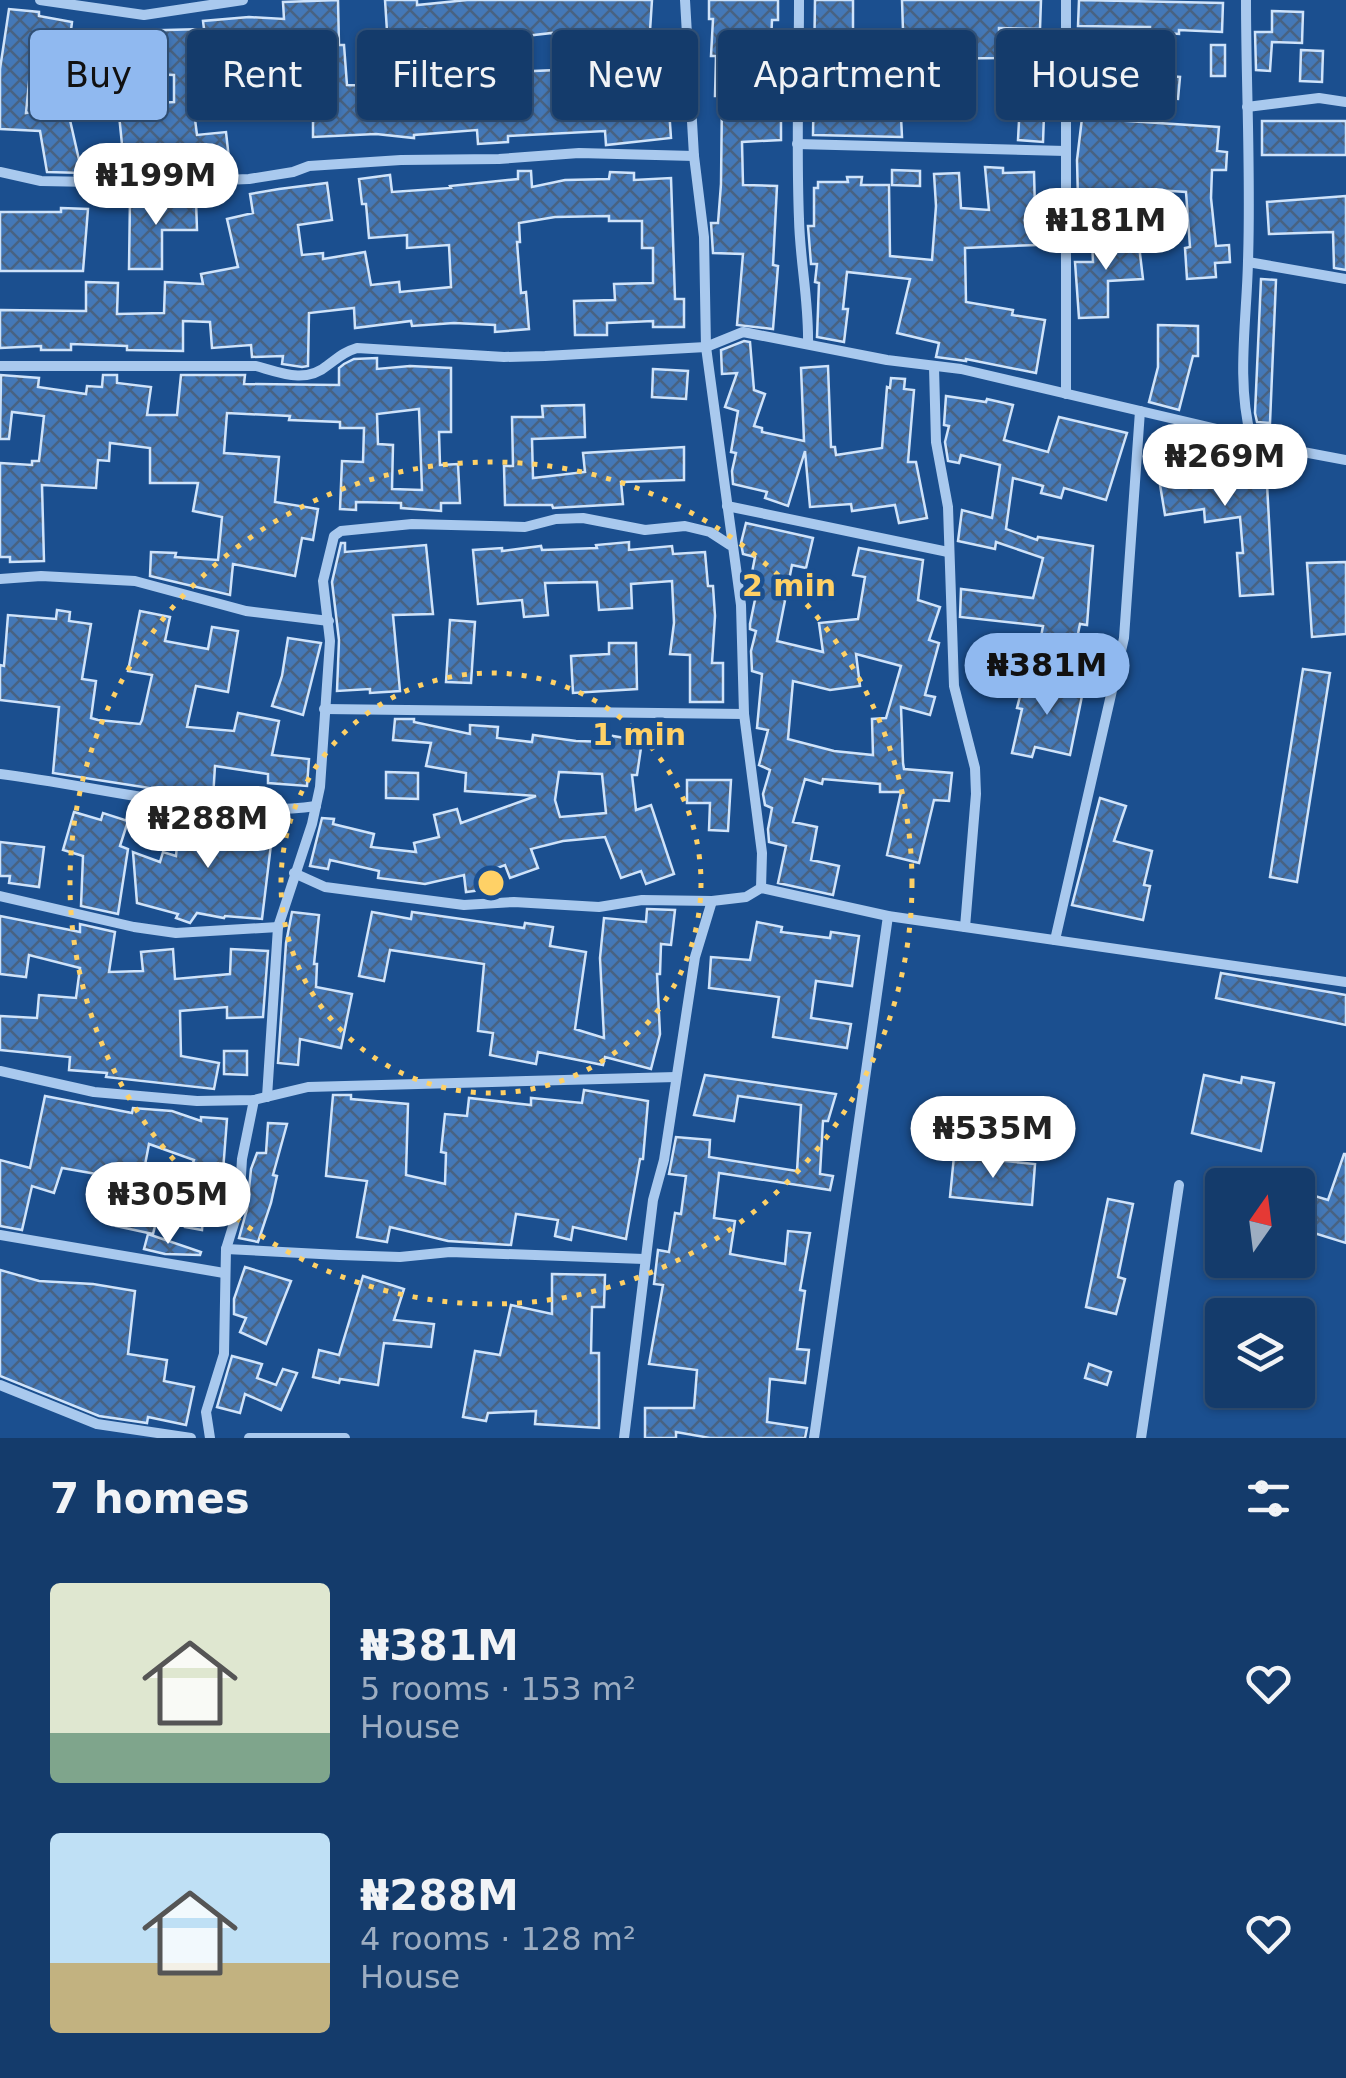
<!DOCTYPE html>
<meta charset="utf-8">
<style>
:root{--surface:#143b6b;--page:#214673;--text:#f1f3f6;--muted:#9dadc1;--line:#33557e;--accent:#90b9f0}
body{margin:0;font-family:"DejaVu Sans",sans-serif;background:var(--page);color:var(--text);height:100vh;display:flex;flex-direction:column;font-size:38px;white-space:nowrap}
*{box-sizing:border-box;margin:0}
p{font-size:32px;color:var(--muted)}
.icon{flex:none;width:55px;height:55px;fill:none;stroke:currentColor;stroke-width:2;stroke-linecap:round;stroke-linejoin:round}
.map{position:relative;height:1438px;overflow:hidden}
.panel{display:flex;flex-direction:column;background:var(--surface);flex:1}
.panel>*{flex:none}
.banner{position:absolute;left:30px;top:30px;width:1288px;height:90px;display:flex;gap:20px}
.needle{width:65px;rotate:14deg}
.controls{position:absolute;left:1205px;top:1168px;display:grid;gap:20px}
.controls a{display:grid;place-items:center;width:110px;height:110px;border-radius:10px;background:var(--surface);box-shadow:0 2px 8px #0004,0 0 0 2px var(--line);font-size:50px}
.price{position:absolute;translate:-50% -85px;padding:0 22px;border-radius:35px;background:#fff;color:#222;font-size:32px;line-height:65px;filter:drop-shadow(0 2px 5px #0008)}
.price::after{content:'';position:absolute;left:50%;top:60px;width:30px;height:22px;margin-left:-15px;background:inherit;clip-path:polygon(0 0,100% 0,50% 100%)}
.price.current{background:var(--accent);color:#111}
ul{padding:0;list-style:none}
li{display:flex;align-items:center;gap:30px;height:250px;padding:0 50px}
li span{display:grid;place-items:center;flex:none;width:280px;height:200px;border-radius:10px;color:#555}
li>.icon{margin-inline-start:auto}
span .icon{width:120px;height:120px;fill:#fffc;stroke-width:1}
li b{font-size:42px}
h2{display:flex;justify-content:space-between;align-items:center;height:120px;padding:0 50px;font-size:42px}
.tag{padding:0 35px;border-radius:10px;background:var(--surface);box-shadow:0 2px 8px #0004,0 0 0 2px var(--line);font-size:35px;line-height:90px}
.tag.current{background:var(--accent);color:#111}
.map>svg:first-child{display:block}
.building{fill:url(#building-cross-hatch);stroke:#cfe3fa;stroke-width:2.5;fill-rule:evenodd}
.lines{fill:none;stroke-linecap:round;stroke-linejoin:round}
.minor{stroke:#a9c9ee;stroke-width:10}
.ring{fill:none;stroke:#ffd166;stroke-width:5;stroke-dasharray:5 10}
.centre{fill:#ffd166;stroke:#1b4f8f;stroke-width:5}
.ring-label{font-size:30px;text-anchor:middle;font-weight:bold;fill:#ffd166;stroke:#1b4f8f;stroke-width:9;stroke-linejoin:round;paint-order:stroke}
</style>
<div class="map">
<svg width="1346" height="1438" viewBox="0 0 1346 1438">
<defs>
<pattern id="building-cross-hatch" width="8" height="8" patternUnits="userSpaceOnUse" patternTransform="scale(2.5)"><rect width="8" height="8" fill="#4478b7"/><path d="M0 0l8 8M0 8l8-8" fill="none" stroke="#486282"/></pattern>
</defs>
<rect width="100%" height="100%" fill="#1b4f8f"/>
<!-- building -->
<g class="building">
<path d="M338,0L339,45H344L347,85L377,86V89L433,95L426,29L387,31L385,0H417V5L467,0H652L650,31L655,30L659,110L669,109L671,138L606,145L605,131L508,136V142L478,144L477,130L414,135V138L376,134L313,137V114L290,117L286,79L314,76L312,44L276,45V55L240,54V94L192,96L197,135L226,132L229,159L199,162L200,169L125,174L118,105L174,102V75L146,74L147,64L108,63L102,97L70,91L72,79L30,72L26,113L67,107L82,173L47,172L40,131L0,129V69L9,9L39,12V16L72,22L71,30L128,41V31L204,29L203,21L249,17L284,19L283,2ZM552,33L556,70L511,72V79L464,82L461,55L500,52V39Z"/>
<polygon points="709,0 778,0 778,20 772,20 770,65 781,65 781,140 742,142 743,185 777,186 773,265 778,266 773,329 737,325 743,254 713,253 711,223 718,223 721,184 722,96 715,96 716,56 711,56 713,19 709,19"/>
<polygon points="815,0 853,0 853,31 903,31 902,0 1041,0 1040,29 999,28 999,58 927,59 927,64 908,65 907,97 900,97 902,137 813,135"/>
<polygon points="1079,0 1223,3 1222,32 1179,30 1179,34 1150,32 1150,27 1078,26"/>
<polygon points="1272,11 1303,12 1302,43 1272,42 1270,71 1256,70 1255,32 1272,32"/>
<rect x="1211" y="45" width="14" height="31"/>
<polygon points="1301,50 1323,51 1322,82 1300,81"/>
<polygon points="1034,64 1036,114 1044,114 1043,142 1018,140 1020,102 1002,103 1001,65"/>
<polygon points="1086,70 1180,77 1178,99 1084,91"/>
<polygon points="1082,118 1219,127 1217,151 1227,152 1226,170 1212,170 1211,198 1216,246 1229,245 1230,262 1215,263 1216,277 1187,279 1185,248 1190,247 1186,192 1141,189 1142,197 1078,200 1077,160"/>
<rect x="1262" y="121" width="84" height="34"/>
<polygon points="985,167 1003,168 1003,173 1034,172 1036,245 965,248 966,302 1013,310 1012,315 1045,320 1036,373 966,359 966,361 936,357 939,343 897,333 910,279 847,272 843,309 848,309 844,342 817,337 819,283 815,282 817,264 811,264 808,226 814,226 814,188 818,188 818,182 848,182 847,177 862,177 861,185 889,185 890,256 932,260 936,206 934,174 959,173 961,208 989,210"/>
<polygon points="892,170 920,171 920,186 892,185"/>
<polygon points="518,171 531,171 532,187 565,180 609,179 610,172 634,173 634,180 671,178 675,299 684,299 684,327 653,327 653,321 607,323 607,335 575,335 574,301 615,300 614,284 653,283 653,248 642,248 642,221 609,221 609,216 555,217 519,223 520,242 517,242 521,293 526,292 529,329 495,332 495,325 454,323 412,326 411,321 355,328 354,308 309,313 308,366 302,367 282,364 283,356 252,357 251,345 212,348 210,322 183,321 183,351 127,350 127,346 71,344 71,350 41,350 41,346 0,348 0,310 86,311 86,282 118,283 117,314 164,313 165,282 203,284 201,274 238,267 227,219 253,213 250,194 279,189 327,183 332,220 298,225 302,255 323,253 323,259 365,252 371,285 399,282 400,292 451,287 449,245 407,248 407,235 369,238 366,204 362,204 359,179 390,175 392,192 451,188 450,186 518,179"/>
<polygon points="1346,196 1346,270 1334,268 1333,232 1269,234 1267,202"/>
<polygon points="130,199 196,200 197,230 162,230 162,269 129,269"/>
<polygon points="61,208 88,209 83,271 0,271 0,212 61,212"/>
<polygon points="1138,237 1143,279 1108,281 1108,317 1079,318 1075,262 1093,262 1092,240"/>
<polygon points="1261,279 1276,280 1270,423 1257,422 1255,413"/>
<polygon points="1158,325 1198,326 1198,356 1193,356 1179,410 1149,402 1158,367"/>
<polygon points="744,341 750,342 754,390 765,394 754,426 762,428 762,432 804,441 801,368 828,366 831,447 835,447 836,455 882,448 887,387 890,388 891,378 905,379 904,389 914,390 908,462 916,462 927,518 899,523 895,505 852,511 851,504 810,507 805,451 788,506 765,498 767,492 733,484 732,471 736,453 731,452 738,411 725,407 737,373 722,374 721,350"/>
<path d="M377,358V369L410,366L451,368V432H439L440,465L458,464L460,503H441V511L401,508V503L356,502V510L340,509L342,461L363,462L364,428H340V422L289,420L290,416L227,413L224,453L279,457L275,502L318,509L313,540L302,538L295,576L233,564L230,595L150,576L151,552L176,553L175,557L218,560L222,517L193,511L198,483H150V448L110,443L109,461L98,460L96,488L42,485L44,561L10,562V557H0V463L32,465V461H39L44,416L12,412L9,439H0L1,375L39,378L38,387L86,394L87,386L102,387L103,375H117V383L151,387L147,415H177L181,375H245L244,384L339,385V368L344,364L354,359ZM419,409L422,490L392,489L393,445L378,444L377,414Z"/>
<polygon points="653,369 688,371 686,399 652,397"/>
<polygon points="946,396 986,402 987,399 1013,405 1004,440 1048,452 1059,417 1127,433 1106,500 1064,488 1061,498 1041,493 1043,486 1013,478 1006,529 1037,540 1038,537 1093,546 1087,625 1080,624 1075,648 1040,642 1043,626 960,617 961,589 1033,598 1043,558 996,542 995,549 958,541 962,510 992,518 1000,465 961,455 959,463 948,461 945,442 949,426 944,425"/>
<polygon points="584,405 585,437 532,439 533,478 585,472 583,453 684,447 684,480 621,482 623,504 553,508 552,505 505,505 504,466 513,466 512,417 543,417 542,406"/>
<polygon points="1185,450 1187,468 1225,463 1226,469 1266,466 1273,594 1240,596 1237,553 1243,553 1240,517 1205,522 1204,509 1165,515 1155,454"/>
<path d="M746,523L813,538L806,568L792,565L777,641L823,652L819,623L858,619L865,577L853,575L859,548L923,560L918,600L940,607L929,640L939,643L925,695L935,697L930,715L901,707L903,763L904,769L952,773L949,801L934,800L919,863L887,855L901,792H880V784L823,779L822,784L805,779L793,822L817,827L811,860L839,866L833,895L778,883L786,846L769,842L768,829L772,808L765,805L763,794L770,770L759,765L768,730L757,728L762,674L752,671L751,651L756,631L750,629V624L757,590L749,588L755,557L743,554L741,543ZM856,654L901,666L886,718L872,719L873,755L834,751L788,739L793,681L830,690L860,686Z"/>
<polygon points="629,542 629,550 672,546 673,554 705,552 708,586 713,586 715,616 712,663 723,663 723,702 690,702 690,655 670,654 674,623 672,581 631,584 632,608 599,610 597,582 545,583 548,615 524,617 522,600 478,604 473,550 502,548 502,551 541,546 542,550 597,548 596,545"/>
<polygon points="341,543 345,543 345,552 426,545 433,614 393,615 400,691 370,693 370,689 337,691 339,640 332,582"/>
<polygon points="1346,562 1346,634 1312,637 1307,563"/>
<polygon points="57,610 70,612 69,621 91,624 82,679 96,681 91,718 98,720 140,724 142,720 152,675 128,671 140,611 170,617 165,641 208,649 212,627 238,631 228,692 196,686 187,727 234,731 238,713 279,721 272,755 309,759 307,786 268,783 268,774 215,766 213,798 53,773 59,707 0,700 0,665 4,666 8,615 56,619"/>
<polygon points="450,620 475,622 471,683 446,682"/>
<polygon points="288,638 321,643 303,715 272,706 282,676"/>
<polygon points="609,643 636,643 637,689 573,693 571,656 609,654"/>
<polygon points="1303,669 1330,673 1297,882 1270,877"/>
<polygon points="1025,677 1083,691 1070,755 1035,747 1032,757 1012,753 1022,709 1017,708"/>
<path d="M395,719H414V722L470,734V725L498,727L497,738L532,742L533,735L576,741L612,742L613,736L642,741L637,775H632L636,810L651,805L674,874L646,884L641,871L621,878L605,837L563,841L531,849L538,868L510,878L505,865L481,874L482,890L466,892L464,875L425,884L378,878L379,871L330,860L328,869L310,866L322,818L334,819L333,824L374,834L371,847L416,852L414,843L439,837L434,815L457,809L461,823L536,796L465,791L466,773L426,766L431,743L393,740ZM559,772L602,774L606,813L560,817L555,800Z"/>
<polygon points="386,772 418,773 418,799 386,798"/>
<polygon points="687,780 731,780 728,831 709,830 710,803 687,803"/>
<polygon points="1100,798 1126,806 1114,841 1152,851 1144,885 1150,886 1143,920 1072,905"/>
<polygon points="74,812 101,820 103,813 128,821 120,846 128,849 118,914 81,906 83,856 63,850"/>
<polygon points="180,812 212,815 211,822 221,823 221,826 273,828 262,919 225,916 224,918 197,913 190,923 176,918 178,914 137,903 133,852 160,862 163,852 176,856"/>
<polygon points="0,842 44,847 39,887 9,883 10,876 0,876"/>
<polygon points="647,909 675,910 671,945 661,944 660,974 657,974 660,1034 651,1069 605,1057 603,1065 538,1052 536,1064 490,1055 493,1033 478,1031 484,964 390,950 384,981 359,976 372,912 411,919 412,912 524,928 525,923 553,927 550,946 586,952 575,1029 604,1038 600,958 604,918 646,922"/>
<polygon points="292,912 319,915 314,964 317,964 316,987 352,994 341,1048 300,1039 298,1065 278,1063 286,943"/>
<polygon points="0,916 80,932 80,924 115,932 109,972 143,971 141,952 173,949 175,979 230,974 231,949 268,951 263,1017 227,1018 227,1007 180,1011 181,1056 219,1063 214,1089 106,1077 107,1073 69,1070 70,1057 0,1050 0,1016 37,1018 39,995 76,998 80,968 29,955 26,977 0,974"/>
<polygon points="757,922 782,927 781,932 830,938 831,932 859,936 852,986 816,981 811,1018 851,1024 847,1048 773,1037 779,997 709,988 711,957 750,960"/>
<polygon points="1221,973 1346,995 1346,1025 1216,998"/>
<polygon points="224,1051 247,1051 247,1075 224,1074"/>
<polygon points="705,1075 836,1094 828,1121 823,1121 820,1174 833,1176 830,1190 719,1173 714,1218 735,1221 730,1254 785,1264 788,1231 810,1233 800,1290 805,1291 797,1349 809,1350 805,1383 770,1379 767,1422 807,1428 805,1438 710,1438 676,1432 676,1438 645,1438 645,1408 694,1408 697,1370 649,1364 663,1285 654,1284 658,1250 669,1252 675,1213 681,1214 686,1176 669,1174 676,1137 710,1140 709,1157 797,1171 801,1105 738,1096 734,1121 694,1115"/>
<polygon points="1204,1075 1241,1083 1242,1077 1274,1083 1261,1151 1192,1133"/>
<polygon points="584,1090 648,1101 643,1159 640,1159 626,1239 573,1227 571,1240 555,1236 558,1220 516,1214 511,1245 448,1241 390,1227 387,1242 357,1237 367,1181 326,1176 333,1095 351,1095 351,1099 408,1104 406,1175 445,1184 446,1153 441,1152 445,1114 467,1116 469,1098 531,1105 531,1098 582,1103"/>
<polygon points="45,1096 132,1113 133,1108 172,1111 201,1121 201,1117 227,1119 223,1171 232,1174 226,1221 203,1218 202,1230 185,1227 192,1175 189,1174 194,1160 149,1144 140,1191 147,1192 144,1207 159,1211 153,1234 116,1226 125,1179 62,1168 54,1193 32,1186 22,1230 0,1226 0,1160 30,1168"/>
<polygon points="268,1123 287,1124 273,1175 277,1176 271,1203 258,1242 239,1238 247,1209 251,1169 257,1153 266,1153"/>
<polygon points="1344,1154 1346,1154 1346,1243 1298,1228 1298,1191 1328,1200"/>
<polygon points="954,1156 1035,1164 1032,1205 950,1197"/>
<polygon points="1108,1199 1133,1204 1118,1277 1125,1279 1116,1314 1086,1307"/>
<polygon points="148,1234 201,1252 200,1255 165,1254 144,1249"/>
<polygon points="245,1267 291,1281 266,1344 240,1332 246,1318 234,1314 234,1299"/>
<polygon points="0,1270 39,1281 93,1284 135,1291 128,1354 167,1360 164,1381 194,1387 186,1425 148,1417 147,1423 99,1416 0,1376"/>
<polygon points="552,1274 605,1275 604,1307 592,1307 591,1353 599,1353 599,1428 535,1424 536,1411 488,1413 486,1421 463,1417 475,1351 500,1355 511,1305 552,1314"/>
<polygon points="363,1276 404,1289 394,1320 434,1324 431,1347 384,1343 378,1385 340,1379 339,1383 313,1377 319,1350 339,1355"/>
<polygon points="232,1356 262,1364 257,1378 276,1385 283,1369 297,1373 281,1410 245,1394 240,1413 217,1407"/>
<polygon points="1089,1364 1111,1372 1107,1385 1085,1378"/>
</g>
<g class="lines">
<!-- minor -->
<g class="minor">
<polyline points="40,0 144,15 243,0"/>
<polyline points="685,0 694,156 704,237 706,347 741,605 744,714 762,853 761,888"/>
<path d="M799,0C799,73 796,146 799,219C800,262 809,301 808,344"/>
<polyline points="1066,0 1066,394"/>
<path d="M1246,0C1246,87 1251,174 1248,261C1247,317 1236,382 1251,437"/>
<polyline points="1247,107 1319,98 1346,102"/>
<polyline points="797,144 1066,151"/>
<polyline points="0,172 41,181 143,183 249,179 293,172 309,166 401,160 499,159 579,153 694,156"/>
<polyline points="1248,262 1346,279"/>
<path d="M0,366H256C281,373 306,384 328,365C339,357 344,352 357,348L504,357L545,356L706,347L743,332L887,360L961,369L1251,437L1282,448L1346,460"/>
<polyline points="934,367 936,442 948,507 954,686 975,768 976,794 965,927"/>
<polyline points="727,506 948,552"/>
<polyline points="0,579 41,576 135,581 246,611 329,621"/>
<polyline points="324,709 744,714"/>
<path d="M0,774C99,786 218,820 316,806"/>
<polyline points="294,873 325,887 464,905 514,902 599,907 642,900 712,901 746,897 761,888 888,916 1346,982"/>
<polyline points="0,896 134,927 176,933 278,927"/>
<polyline points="1055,940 1124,638 1140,411"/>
<polyline points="0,1071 94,1092 197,1101 254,1100 308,1087 676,1077"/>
<polyline points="267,1097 278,927 312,824 320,787 330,641 323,581 334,536 341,531 412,524 525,527 556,519 583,518 645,530 685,526 710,532 730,545"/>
<polyline points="0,1235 224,1273"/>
<polyline points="226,1249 339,1255 400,1257 450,1252 644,1259"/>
<polyline points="0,1385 97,1424 191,1438"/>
<polyline points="210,1438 206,1412 224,1354 226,1249 239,1207 242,1159 254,1100"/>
<polyline points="249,1438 345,1438"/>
<polyline points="624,1438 653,1200 664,1160 695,957 712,901"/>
<polyline points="814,1438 888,916"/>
<polyline points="1141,1438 1179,1185"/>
</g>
</g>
<!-- distance rings -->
<g class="ring">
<circle cx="491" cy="883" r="210"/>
<circle cx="491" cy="883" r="421"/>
</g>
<circle cx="491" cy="883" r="15" class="centre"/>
<g class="ring-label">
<text x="789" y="596">2 min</text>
<text x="639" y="745">1 min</text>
</g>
</svg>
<div class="controls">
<a><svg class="needle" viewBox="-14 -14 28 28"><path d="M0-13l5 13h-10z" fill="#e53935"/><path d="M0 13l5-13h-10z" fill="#9dadc1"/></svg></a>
<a><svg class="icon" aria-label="layers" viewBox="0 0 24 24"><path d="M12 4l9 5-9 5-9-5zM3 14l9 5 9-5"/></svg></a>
</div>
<b class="price" style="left:156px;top:228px">₦199M</b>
<b class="price" style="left:1106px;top:273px">₦181M</b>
<b class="price" style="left:1225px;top:509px">₦269M</b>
<b class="price current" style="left:1047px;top:718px">₦381M</b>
<b class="price" style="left:208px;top:871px">₦288M</b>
<b class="price" style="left:993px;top:1181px">₦535M</b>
<b class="price" style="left:168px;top:1247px">₦305M</b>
<div class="banner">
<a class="tag current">Buy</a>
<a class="tag">Rent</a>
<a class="tag">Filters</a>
<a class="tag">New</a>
<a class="tag">Apartment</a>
<a class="tag">House</a>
</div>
</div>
<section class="panel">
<h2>7 homes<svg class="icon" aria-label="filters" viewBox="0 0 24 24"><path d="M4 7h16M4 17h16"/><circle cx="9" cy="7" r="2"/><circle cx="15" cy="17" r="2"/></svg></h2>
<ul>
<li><span style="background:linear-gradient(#dfe7d0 75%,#7fa58c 0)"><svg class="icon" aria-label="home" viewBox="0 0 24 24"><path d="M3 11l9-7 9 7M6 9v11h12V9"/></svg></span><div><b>₦381M</b><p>5 rooms · 153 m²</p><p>House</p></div><svg class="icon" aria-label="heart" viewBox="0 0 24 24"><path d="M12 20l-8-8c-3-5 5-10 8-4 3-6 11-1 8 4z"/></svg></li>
<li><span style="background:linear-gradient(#bfe0f5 65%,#c2b280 0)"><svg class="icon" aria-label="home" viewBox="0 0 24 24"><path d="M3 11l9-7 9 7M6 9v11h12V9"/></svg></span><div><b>₦288M</b><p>4 rooms · 128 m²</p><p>House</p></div><svg class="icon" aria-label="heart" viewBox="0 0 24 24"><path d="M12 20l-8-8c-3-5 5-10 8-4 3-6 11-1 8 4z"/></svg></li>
</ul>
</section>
